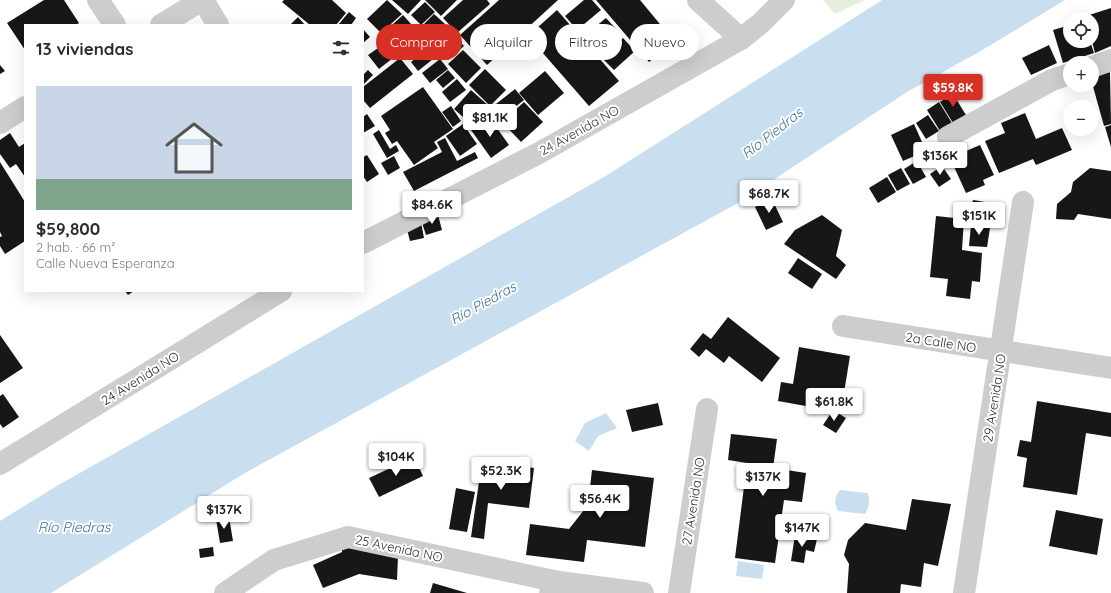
<!DOCTYPE html>
<html lang="es">
<meta charset="utf-8">
<style>
:root{--surface:#fff;--page:#f7f7f7;--text:#2b2b33;--muted:#7c7c81;--accent:#d93025}
body{margin:0;font-family:Quicksand,sans-serif;background:var(--page);color:var(--text);height:100vh;display:flex;flex-direction:column;font-size:15px;white-space:nowrap}
*{box-sizing:border-box;margin:0}
p{font-size:13px;color:var(--muted)}
.icon{flex:none;width:22px;height:22px;fill:none;stroke:currentColor;stroke-width:2;stroke-linecap:round;stroke-linejoin:round}
.map{position:relative;flex:1;overflow:hidden}
.drawer{position:absolute;left:24px;top:24px;width:340px;height:268px;display:flex;flex-direction:column;background:var(--surface);border-radius:0px;box-shadow:0 4px 16px #0002}
.drawer>*{flex:none}
.banner{position:absolute;left:376px;top:24px;width:380px;height:36px;display:flex;gap:8px}
.fabs{position:absolute;left:1063px;top:12px;display:grid;gap:8px}
.fabs a{display:grid;place-items:center;width:36px;height:36px;border-radius:50%;background:var(--surface);box-shadow:0 4px 16px #0002;font-size:20px}
.price{position:absolute;translate:-50% -34px;padding:0 9px;border-radius:4px;background:#fff;color:#222;font-size:13px;line-height:26px;filter:drop-shadow(0 1px 2px #0008)}
.price::after{content:'';position:absolute;left:50%;top:24px;width:12px;height:9px;margin-left:-6px;background:inherit;clip-path:polygon(0 0,100% 0,50% 100%)}
.price.on{background:var(--accent);color:#fff}
ul{padding:0;list-style:none}
li{display:grid;align-content:center;gap:8px;height:212px;padding:0 12px}
li span{display:grid;place-items:center;height:124px;border-radius:0px;color:#555}
li>.icon{margin-inline-start:auto}
span .icon{width:72px;height:72px;fill:#fffc;stroke-width:1}
li b{font-size:17px}
h2{display:flex;justify-content:space-between;align-items:center;height:48px;padding:0 12px;font-size:17px}
.pill{padding:0 14px;border-radius:18px;background:var(--surface);box-shadow:0 4px 16px #0002;font-size:14px;line-height:36px}
.pill.on{background:var(--accent);color:#fff}
.map>svg:first-child{display:block}
.green{fill:#e6eede}
.water{fill:#c9dfef}
.building{fill:#171717}
.lines{fill:none;stroke-linecap:round;stroke-linejoin:round}
.minor{stroke:#cdcdcd;stroke-width:22}
.tertiary{stroke:#cdcdcd;stroke-width:22}
.labels{text-anchor:middle;stroke-width:4;stroke-linejoin:round;paint-order:stroke}
.street-label{font-size:13px;fill:#303030;stroke:#fff}
.water-label{font-size:14px;font-style:italic;fill:#397098;stroke:#fff}
</style>
<div class="map">
<svg width="1111" height="593" viewBox="0 0 1111 593">
<rect width="100%" height="100%" fill="#fff"/>
<!-- green -->
<polygon class="green" points="823,0 865,0 835,14"/>
<!-- water -->
<g class="water">
<polygon points="882,0 1065,0 979,52 907,92 738,203 245,473 51,593 0,593 0,521 55,487 604,177"/>
<polygon points="606,413 617,428 598,436 589,451 575,441 585,423"/>
<path d="M840,490L867,493C871,500 869,507 865,514L838,511C834,504 834,497 840,490Z"/>
<polygon points="738,561 764,565 762,579 736,576"/>
</g>
<!-- building -->
<g class="building">
<polygon points="44,0 64,0 79,23 76,25 25,25 25,50 7,23"/>
<polygon points="284,0 332,0 346,13 336,25 310,25 282,2"/>
<polygon points="387,0 402,14 381,33 367,19"/>
<polygon points="392,0 421,0 408,14"/>
<polygon points="425,0 457,0 441,16"/>
<polygon points="463,0 487,0 490,4 457,33 443,18"/>
<polygon points="499,0 558,0 487,65 460,35"/>
<polygon points="584,0 592,0 601,10 577,30 565,16"/>
<polygon points="596,0 640,0 674,41 649,62"/>
<polygon points="425,2 435,12 421,25 411,15"/>
<polygon points="1111,8 1111,46 1095,53 1092,41 1092,19 1084,19 1083,17"/>
<polygon points="557,10 619,81 589,106 528,36"/>
<polygon points="349,12 356,18 351,25 338,25"/>
<polygon points="434,14 445,24 431,40 419,29"/>
<polygon points="403,15 420,34 399,52 383,33"/>
<polygon points="298,17 305,25 290,25"/>
<polygon points="606,18 617,30 594,49 583,37"/>
<polygon points="1070,25 1070,41 1090,41 1094,53 1063,63 1053,30"/>
<polygon points="447,27 464,46 448,60 431,42"/>
<polygon points="363,29 370,37 363,43"/>
<polygon points="420,36 427,44 408,60 401,52"/>
<polygon points="623,38 635,51 614,70 602,58"/>
<polygon points="388,41 398,54 379,69 368,55"/>
<polygon points="1049,45 1057,63 1031,75 1022,58"/>
<polygon points="430,46 438,55 418,71 411,62"/>
<polygon points="463,50 481,68 466,83 448,64"/>
<polygon points="400,58 413,74 370,108 363,100 363,87"/>
<polygon points="440,59 448,69 430,83 422,73"/>
<polygon points="0,65 5,71 0,74"/>
<polygon points="485,69 506,90 490,106 469,85"/>
<polygon points="368,70 373,75 363,85 363,75"/>
<polygon points="448,70 455,78 443,88 436,80"/>
<polygon points="545,71 564,93 538,115 519,93"/>
<polygon points="1110,72 1111,124 1104,126 1092,83 1092,77"/>
<polygon points="457,79 466,90 450,102 442,92"/>
<polygon points="423,87 453,129 434,142 438,148 414,165 397,141 392,144 385,133 390,130 381,116"/>
<polygon points="515,89 524,100 505,115 496,104"/>
<polygon points="471,90 490,107 473,126 454,109"/>
<polygon points="953,94 966,115 953,123 940,102"/>
<polygon points="524,102 543,122 521,142 502,122"/>
<polygon points="939,102 952,123 940,131 927,110"/>
<polygon points="451,106 461,121 453,127 442,112"/>
<polygon points="1025,113 1036,139 1062,128 1072,150 1036,165 1033,159 999,173 985,141 1005,133 1001,123"/>
<polygon points="367,114 375,126 363,133 363,117"/>
<polygon points="928,115 939,131 926,139 916,123"/>
<polygon points="489,117 509,145 491,158 471,130"/>
<polygon points="463,124 477,144 460,156 446,136"/>
<polygon points="914,124 926,151 903,161 891,135"/>
<polygon points="1111,125 1111,147 1105,127"/>
<polygon points="379,130 390,149 396,145 399,151 387,158 373,134"/>
<polygon points="10,133 19,147 25,143 25,177 16,164 10,168 0,154 0,140"/>
<polygon points="445,138 457,161 475,152 478,158 414,191 403,172 442,152 437,142"/>
<polygon points="980,145 994,175 983,180 985,185 966,193 950,158"/>
<polygon points="367,155 379,174 367,182 363,176 363,157"/>
<polygon points="394,156 400,168 388,175 381,163"/>
<polygon points="917,161 926,177 913,184 904,169"/>
<polygon points="0,162 25,202 25,241 5,254 0,246 0,237 2,236 0,232"/>
<polygon points="942,166 951,179 939,187 930,174"/>
<polygon points="901,168 910,184 897,191 888,175"/>
<polygon points="1090,168 1111,171 1111,219 1078,214 1074,220 1056,219 1057,204 1071,192 1073,182"/>
<polygon points="887,177 896,192 878,203 869,188"/>
<polygon points="772,199 783,222 766,230 755,207"/>
<polygon points="973,200 991,203 989,215 971,212"/>
<polygon points="438,215 442,230 426,235 421,220"/>
<polygon points="822,215 842,230 836,256 846,265 836,279 784,244 795,230"/>
<polygon points="936,216 964,219 962,250 982,253 980,282 972,281 970,299 946,296 948,279 930,277"/>
<polygon points="421,222 424,238 410,241 406,226"/>
<polygon points="971,225 990,228 987,247 969,246"/>
<polygon points="798,258 822,274 812,289 788,273"/>
<polygon points="125,291 134,291 128,295"/>
<polygon points="728,317 780,358 762,382 729,356 724,363 706,349 699,357 690,349 703,333 711,339"/>
<polygon points="0,335 23,368 0,383"/>
<polygon points="799,347 850,356 844,393 831,391 828,410 778,401 781,382 793,384"/>
<polygon points="3,394 19,417 3,428 0,424 0,396"/>
<polygon points="1037,401 1111,413 1111,437 1086,433 1077,495 1023,487 1027,458 1017,456 1020,440 1031,442"/>
<polygon points="658,403 663,425 632,432 626,410"/>
<polygon points="833,410 846,418 836,433 823,425"/>
<polygon points="731,434 777,439 773,468 806,473 802,502 784,500 775,563 735,558 747,463 728,460"/>
<polygon points="414,457 423,476 379,497 369,478"/>
<polygon points="482,461 534,468 529,508 488,503 484,539 471,537"/>
<polygon points="592,470 654,478 645,547 587,540 584,562 526,555 530,524 569,529 588,505"/>
<polygon points="456,488 475,492 467,532 449,529"/>
<polygon points="912,499 951,504 938,566 924,563 921,587 901,584 900,593 847,593 849,564 844,555 848,540 865,523 906,530"/>
<polygon points="1056,510 1103,519 1097,555 1049,546"/>
<polygon points="229,517 233,541 220,543 216,519"/>
<polygon points="795,535 817,539 814,552 806,550 804,563 791,561"/>
<polygon points="342,546 398,556 397,580 359,574 323,588 313,565 342,552"/>
<polygon points="213,547 214,556 200,558 199,549"/>
<polygon points="433,583 467,593 430,593"/>
</g>
<g class="lines">
<!-- minor -->
<g class="minor">
<polyline points="98,0 115,25"/>
<polyline points="203,0 218,25"/>
<polyline points="698,0 741,39"/>
<polyline points="1092,67 1111,60"/>
<polyline points="948,137 1052,80 1070,74"/>
<polyline points="843,326 1111,368"/>
<polyline points="225,593 274,560 348,537 559,582"/>
<polyline points="679,593 707,409"/>
<polyline points="964,593 1023,202"/>
</g>
<!-- tertiary -->
<g class="tertiary">
<polyline points="161,25 202,0"/>
<polyline points="0,123 25,107"/>
<polyline points="363,243 539,153 741,39 761,23 784,0"/>
<polyline points="0,464 281,291"/>
<polyline points="550,593 559,582 643,593"/>
</g>
</g>
<g class="labels">
<!-- street labels -->
<g class="street-label">
<text transform="translate(579 130) rotate(-29)" y="5">24 Avenida NO</text>
<text transform="translate(941 342) rotate(9)" y="5">2a Calle NO</text>
<text transform="translate(140 378) rotate(-32)" y="5">24 Avenida NO</text>
<text transform="translate(994 398) rotate(-81)" y="5">29 Avenida NO</text>
<text transform="translate(693 501) rotate(-81)" y="5">27 Avenida NO</text>
<text transform="translate(399 548) rotate(12)" y="5">25 Avenida NO</text>
</g>
<!-- water labels -->
<g class="water-label">
<text transform="translate(772 133) rotate(-38)" y="5">Río Piedras</text>
<text transform="translate(483 303) rotate(-29)" y="5">Río Piedras</text>
<text x="74" y="532">Río Piedras</text>
</g>
</g>
</svg>
<div class="fabs">
<a><svg class="icon" aria-label="locate" viewBox="0 0 24 24"><circle cx="12" cy="12" r="6"/><path d="M12 2v4M12 18v4M2 12h4M18 12h4"/></svg></a>
<a>+</a>
<a>−</a>
</div>
<b class="price on" style="left:953px;top:108px">$59.8K</b>
<b class="price" style="left:490px;top:138px">$81.1K</b>
<b class="price" style="left:940px;top:176px">$136K</b>
<b class="price" style="left:769px;top:214px">$68.7K</b>
<b class="price" style="left:432px;top:225px">$84.6K</b>
<b class="price" style="left:979px;top:236px">$151K</b>
<b class="price" style="left:834px;top:422px">$61.8K</b>
<b class="price" style="left:396px;top:477px">$104K</b>
<b class="price" style="left:501px;top:491px">$52.3K</b>
<b class="price" style="left:763px;top:497px">$137K</b>
<b class="price" style="left:600px;top:519px">$56.4K</b>
<b class="price" style="left:224px;top:530px">$137K</b>
<b class="price" style="left:802px;top:548px">$147K</b>
<div class="banner">
<a class="pill on">Comprar</a>
<a class="pill">Alquilar</a>
<a class="pill">Filtros</a>
<a class="pill">Nuevo</a>
</div>
<section class="drawer">
<h2>13 viviendas<svg class="icon" aria-label="filters" viewBox="0 0 24 24"><path d="M4 7h16M4 17h16"/><circle cx="9" cy="7" r="2"/><circle cx="15" cy="17" r="2"/></svg></h2>
<ul>
<li><span style="background:linear-gradient(#c9d6e8 75%,#7fa58c 0)"><svg class="icon" aria-label="home" viewBox="0 0 24 24"><path d="M3 11l9-7 9 7M6 9v11h12V9"/></svg></span><div><b>$59,800</b><p>2 hab. · 66 m²</p><p>Calle Nueva Esperanza</p></div></li>
</ul>
</section>
</div>
